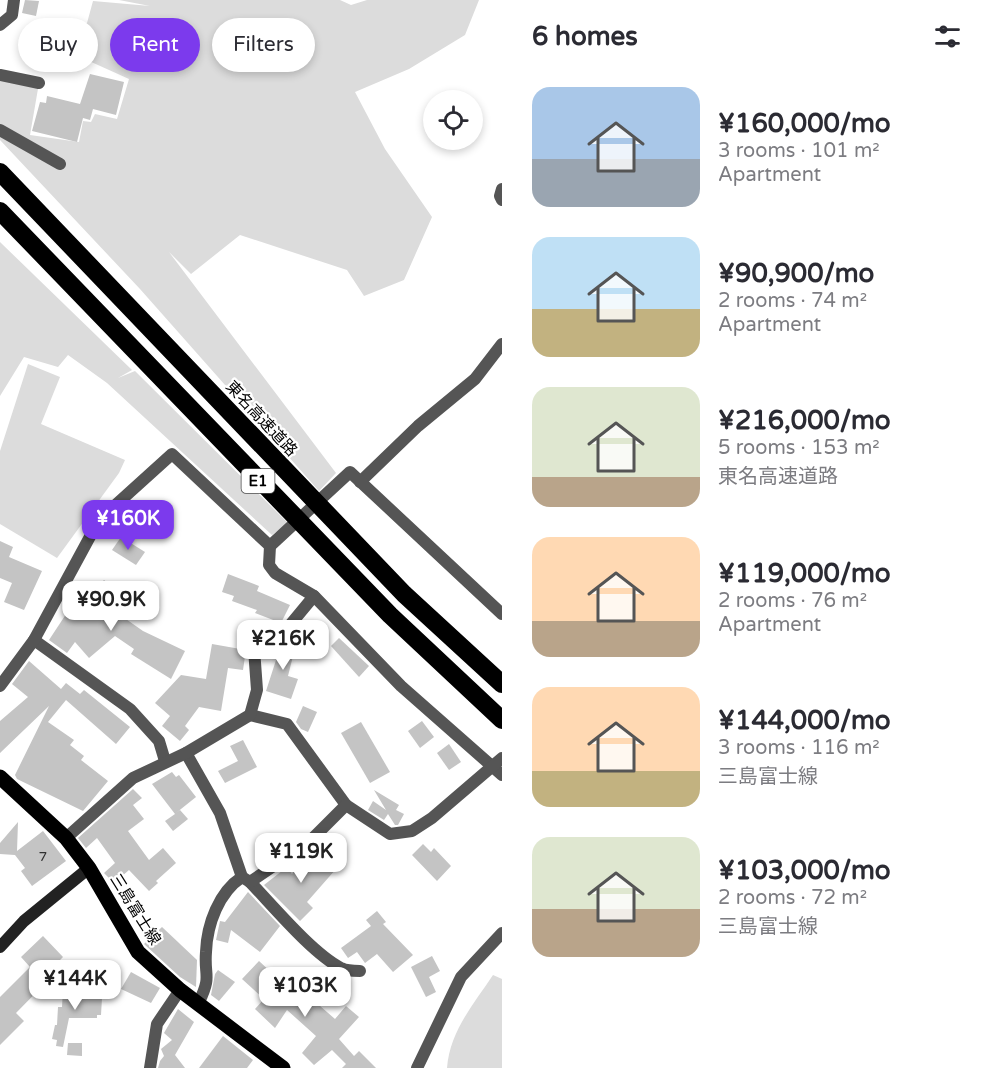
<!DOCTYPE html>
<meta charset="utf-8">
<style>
:root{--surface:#fff;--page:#f2f2f3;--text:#2b2b33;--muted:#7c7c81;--accent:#7c3aed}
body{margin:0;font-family:"Varela Round","Noto Sans JP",sans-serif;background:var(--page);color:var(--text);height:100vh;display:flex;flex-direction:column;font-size:22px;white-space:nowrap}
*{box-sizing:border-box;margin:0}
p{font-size:20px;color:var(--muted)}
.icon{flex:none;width:33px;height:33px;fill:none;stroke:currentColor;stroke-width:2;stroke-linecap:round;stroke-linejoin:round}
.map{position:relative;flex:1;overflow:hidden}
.details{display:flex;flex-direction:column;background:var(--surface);width:492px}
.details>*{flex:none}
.top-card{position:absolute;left:18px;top:18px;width:393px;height:54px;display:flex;gap:12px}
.fabs{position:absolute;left:423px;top:90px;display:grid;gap:12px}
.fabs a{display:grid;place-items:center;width:60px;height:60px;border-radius:50%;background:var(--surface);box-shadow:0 3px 9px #0003;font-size:30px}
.price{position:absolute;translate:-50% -51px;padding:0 14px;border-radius:12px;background:#fff;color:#222;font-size:20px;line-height:39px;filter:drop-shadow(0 2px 3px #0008)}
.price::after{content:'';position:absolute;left:50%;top:36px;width:18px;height:14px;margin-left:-9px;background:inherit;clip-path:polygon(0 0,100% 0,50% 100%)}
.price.on{background:var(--accent);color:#fff}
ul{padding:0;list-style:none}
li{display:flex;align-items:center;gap:18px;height:150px;padding:0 30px}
li span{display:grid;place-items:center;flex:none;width:168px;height:120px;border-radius:18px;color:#555}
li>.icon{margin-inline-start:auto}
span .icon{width:72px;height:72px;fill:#fffc;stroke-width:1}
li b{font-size:26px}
h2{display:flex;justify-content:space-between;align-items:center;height:72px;padding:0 30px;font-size:26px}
.pill{padding:0 21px;border-radius:27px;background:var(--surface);box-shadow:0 3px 9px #0003;font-size:21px;line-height:54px}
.pill.on{background:var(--accent);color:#fff}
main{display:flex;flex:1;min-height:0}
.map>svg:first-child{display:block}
.green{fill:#dcdcdc}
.building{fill:#c4c4c4}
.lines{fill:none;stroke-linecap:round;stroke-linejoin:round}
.street{stroke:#555;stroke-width:12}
.secondary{stroke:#222;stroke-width:12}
.primary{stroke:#000;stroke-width:15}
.highway{stroke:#000;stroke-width:18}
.labels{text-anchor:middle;stroke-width:4.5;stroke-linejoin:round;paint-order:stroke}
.number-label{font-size:14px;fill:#313131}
.shield{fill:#fff;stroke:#4c4c4c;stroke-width:1.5}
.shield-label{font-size:15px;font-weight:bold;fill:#000}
.street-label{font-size:16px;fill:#000;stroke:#fff}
</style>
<main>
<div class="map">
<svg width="502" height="1068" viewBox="0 0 502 1068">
<rect width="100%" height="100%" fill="#fff"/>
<!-- green -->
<g class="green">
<polygon points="119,0 340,0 351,5 367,0 479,0 465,35 409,69 355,92 385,149 432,217 404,280 364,296 347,270 240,235 191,274 169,252 336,473 319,491 140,289 0,140 0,75 39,83 30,135 79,142 83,121 91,122 95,114 117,119 129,79 58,47 58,26 87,23 93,1 150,6"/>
<polygon points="0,242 132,370 118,378 135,371 288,523 272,535 107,383 68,355 58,367 24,357 0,396"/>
<polygon points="28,364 60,377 41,424 125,460 119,473 57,558 0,524 0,451"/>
<path d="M493,975L502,979V1068H447C450,1031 473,1005 493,975Z"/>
</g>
<!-- building -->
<g class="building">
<polygon points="25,0 39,1 36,16 22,13"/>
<polygon points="90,74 124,82 116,115 93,109 90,120 83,118 77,142 32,131 40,102 46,103 47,96 80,104"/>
<polygon points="121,537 145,552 136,565 112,550"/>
<polygon points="0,541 13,547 9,557 42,571 24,610 4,602 12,583 0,578"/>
<polygon points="228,574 259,586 257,591 290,605 281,623 255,613 257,610 232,601 234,596 222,592"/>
<polygon points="104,580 115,589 103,603 143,631 185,651 171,679 131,654 134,649 115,636 89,658 75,642 67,653 49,640 76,599 72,596 80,586 90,595"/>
<polygon points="339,638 369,666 359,677 331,646"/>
<polygon points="276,640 296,644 288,676 298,679 291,699 266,691 277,657 272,656"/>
<polygon points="212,644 246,650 243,670 228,668 221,711 199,707 185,726 189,730 180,741 162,726 170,716 155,703 181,675 206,679"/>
<polygon points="29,661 61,689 66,683 80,694 84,690 130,727 116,744 66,700 48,722 74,740 70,745 84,756 81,760 108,781 83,811 17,779 15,775 49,706 0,753 0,721 28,697 12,684"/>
<polygon points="303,706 317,712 308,732 301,729 296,722"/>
<polygon points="422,721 434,737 420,748 408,731"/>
<polygon points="361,722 390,772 370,783 341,733"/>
<polygon points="243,740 257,767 225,783 218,771 238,761 230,746"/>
<polygon points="449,744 461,762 449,770 437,753"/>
<polygon points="172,772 176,777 179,775 196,797 176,813 180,810 188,819 173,831 165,821 175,814 152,784"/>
<polygon points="133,789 142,798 133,805 144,819 128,831 149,860 163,848 176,863 156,881 158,883 149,891 129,870 114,883 104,873 115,863 97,838 86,848 78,838"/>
<polygon points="374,790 399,805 396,810 404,814 398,825 395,825 388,814 384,820 368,810 373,801 386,810"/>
<polygon points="18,822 17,851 43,831 66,861 32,886 21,871 25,868 15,855 0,854 0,843"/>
<polygon points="423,844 431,852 434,848 451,866 437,881 412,855"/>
<polygon points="312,849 336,869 307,902 313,908 300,921 264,885 287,867 292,874"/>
<polygon points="248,892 280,926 260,952 231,930 228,943 216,940 220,921 225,922"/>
<polygon points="377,911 386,922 383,924 413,955 393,972 377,954 365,963 357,952 348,958 341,948 371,926 366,920"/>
<polygon points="162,927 197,960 196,987 180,977 144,944"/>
<polygon points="43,936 63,957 60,960 64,964 16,1013 24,1021 0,1045 0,997 30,967 21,957"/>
<polygon points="432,956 440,971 429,977 436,992 426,997 411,967"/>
<polygon points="259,961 299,998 304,992 335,1019 346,1006 359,1017 339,1039 354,1056 359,1051 376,1068 342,1068 346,1064 332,1050 314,1065 302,1053 316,1036 287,1010 275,1028 255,1009 264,999 242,979"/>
<polygon points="218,970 235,982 219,1001 211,995 215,974"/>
<polygon points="131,972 160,988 151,1003 121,989"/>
<polygon points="63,989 94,991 94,998 102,998 101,1015 97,1015 97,1018 69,1018 63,1047 56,1046 57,1040 52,1039 55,1025 57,1025 58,1007 62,1007"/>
<polygon points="178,1009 194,1022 175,1055 185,1068 158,1068 160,1061 164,1056 161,1049 172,1040 164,1033"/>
<polygon points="223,1036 253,1060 247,1068 199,1068"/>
<polygon points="68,1043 82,1043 82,1056 67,1055"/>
</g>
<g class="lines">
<!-- street -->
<g class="street">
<polyline points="0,25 12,15 14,0"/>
<polyline points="0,75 39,83"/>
<polyline points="0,130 60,164"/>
<polyline points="502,189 500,196 502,200"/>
<polyline points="360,482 418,426 475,379 502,344"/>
<polyline points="270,546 350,472 502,614"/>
<polyline points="34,640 130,709 159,741 165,761"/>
<polyline points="0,686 34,640 99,520 172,454 270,546 269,565 275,573 314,596 401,686 502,775"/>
<polyline points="250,715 287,724 346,805"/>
<polyline points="186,753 220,813 242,877"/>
<polyline points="66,838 133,778 186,753 250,715 257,690 253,635 285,631 314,596"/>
<path d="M250,882C273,906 313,954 341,968C346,971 354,971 360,971"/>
<path d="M199,1002C212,975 204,977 206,952C207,924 219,892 242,877L250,882L310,841L346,805L390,834L412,831L432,818L502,758"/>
<polyline points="150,1068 157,1024 180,990"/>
<polyline points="417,1068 461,977 502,933"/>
</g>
<!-- secondary -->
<polyline class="secondary" points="0,947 24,921 89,868"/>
<!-- primary -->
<polyline class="primary" points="0,777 66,838 89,868 138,952 180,990 283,1068"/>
<!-- highway -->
<g class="highway">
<polyline points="0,172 404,594 502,684"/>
<polyline points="0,211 390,615 502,720"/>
</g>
</g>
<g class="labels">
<!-- number labels -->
<g class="number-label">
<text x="43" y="861">7</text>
</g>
<!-- shield labels -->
<rect class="shield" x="241.5" y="469" width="33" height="24" rx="4.5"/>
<g class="shield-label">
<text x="258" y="486">E1</text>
</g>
<!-- street labels -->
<g class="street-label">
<text transform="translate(262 418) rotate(47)" y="6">東名高速道路</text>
<text transform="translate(136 909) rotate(58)" y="6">三島富士線</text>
</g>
</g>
</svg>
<div class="fabs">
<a><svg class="icon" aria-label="locate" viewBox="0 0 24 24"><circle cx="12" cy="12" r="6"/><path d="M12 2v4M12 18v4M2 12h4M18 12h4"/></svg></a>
</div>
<b class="price on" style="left:128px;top:551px">¥160K</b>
<b class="price" style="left:111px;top:632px">¥90.9K</b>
<b class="price" style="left:283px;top:671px">¥216K</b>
<b class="price" style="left:301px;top:884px">¥119K</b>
<b class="price" style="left:75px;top:1011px">¥144K</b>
<b class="price" style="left:305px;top:1018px">¥103K</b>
<div class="top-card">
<a class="pill">Buy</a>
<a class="pill on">Rent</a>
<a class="pill">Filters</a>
</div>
</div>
<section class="details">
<h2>6 homes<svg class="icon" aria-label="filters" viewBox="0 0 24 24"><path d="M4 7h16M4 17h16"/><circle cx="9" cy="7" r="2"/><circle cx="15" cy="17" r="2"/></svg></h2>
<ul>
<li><span style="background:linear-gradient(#a9c7e8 60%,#9aa5b1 0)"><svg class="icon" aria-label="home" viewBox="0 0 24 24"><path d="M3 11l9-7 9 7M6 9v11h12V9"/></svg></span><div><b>¥160,000/mo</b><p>3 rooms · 101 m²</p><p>Apartment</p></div></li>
<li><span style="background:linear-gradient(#bfe0f5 60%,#c2b280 0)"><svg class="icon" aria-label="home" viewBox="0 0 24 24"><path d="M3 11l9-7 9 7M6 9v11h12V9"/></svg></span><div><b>¥90,900/mo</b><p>2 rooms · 74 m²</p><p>Apartment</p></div></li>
<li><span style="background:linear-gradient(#dfe7d0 75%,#b9a48a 0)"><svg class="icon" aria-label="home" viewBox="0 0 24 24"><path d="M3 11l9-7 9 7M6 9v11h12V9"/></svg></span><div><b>¥216,000/mo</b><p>5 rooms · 153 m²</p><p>東名高速道路</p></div></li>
<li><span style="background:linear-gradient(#ffd9b3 70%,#b9a48a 0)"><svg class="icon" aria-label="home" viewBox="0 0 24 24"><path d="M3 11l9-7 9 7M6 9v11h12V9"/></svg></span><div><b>¥119,000/mo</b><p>2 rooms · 76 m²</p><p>Apartment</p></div></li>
<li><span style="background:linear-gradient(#ffd9b3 70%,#c2b280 0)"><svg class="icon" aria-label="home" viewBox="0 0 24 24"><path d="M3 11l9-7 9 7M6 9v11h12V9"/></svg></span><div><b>¥144,000/mo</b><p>3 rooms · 116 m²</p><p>三島富士線</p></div></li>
<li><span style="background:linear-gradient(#dfe7d0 60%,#b9a48a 0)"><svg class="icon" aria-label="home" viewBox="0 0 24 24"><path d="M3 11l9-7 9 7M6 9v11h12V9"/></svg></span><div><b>¥103,000/mo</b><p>2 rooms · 72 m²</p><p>三島富士線</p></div></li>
</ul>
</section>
</main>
